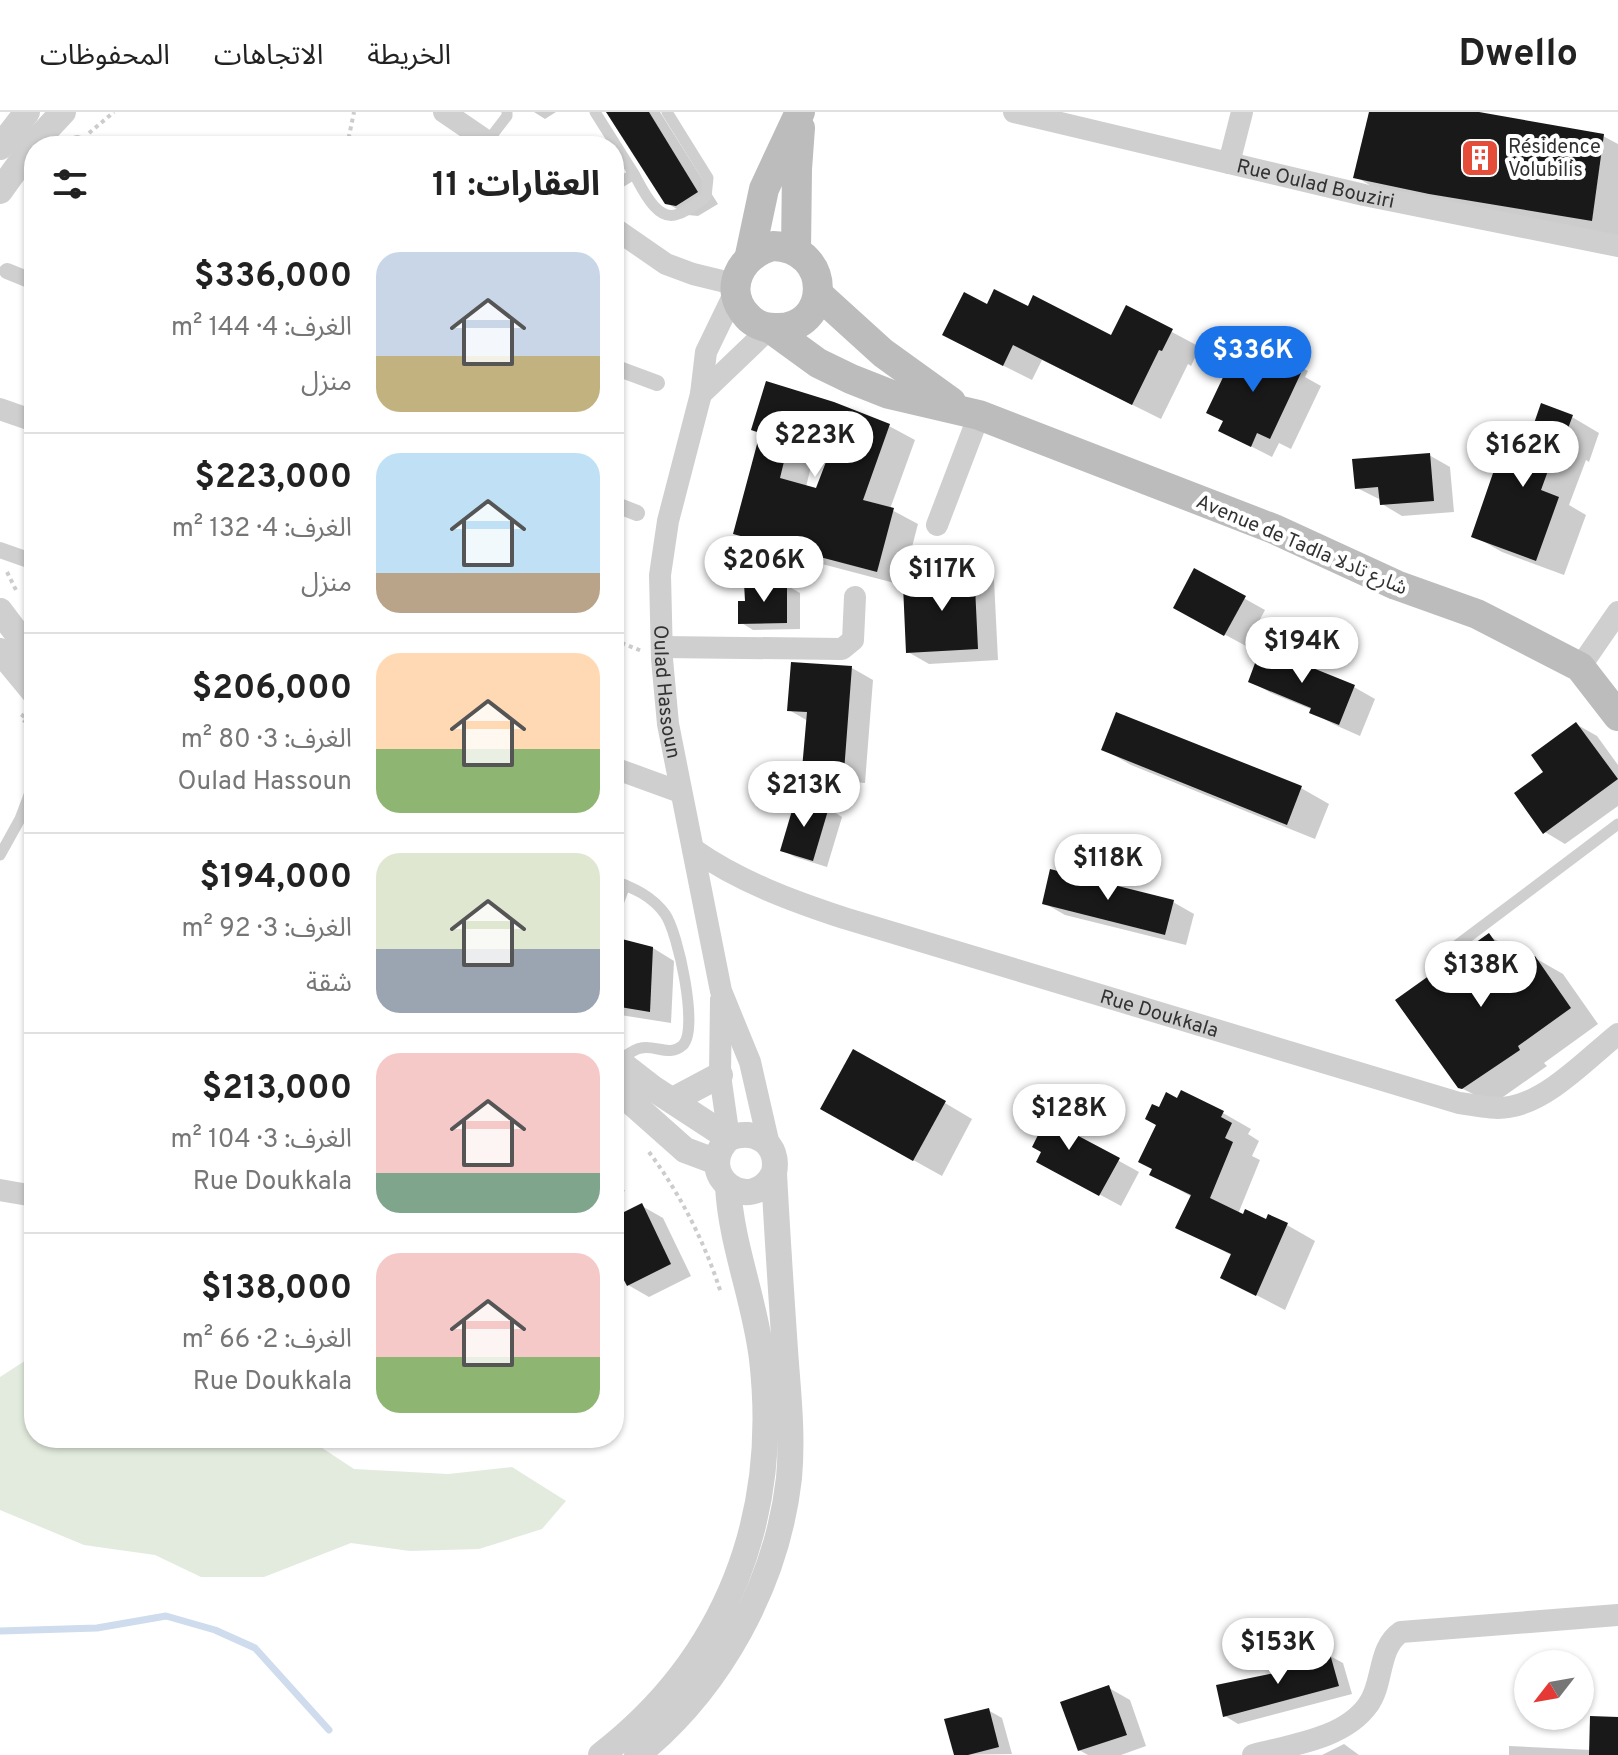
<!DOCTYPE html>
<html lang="ar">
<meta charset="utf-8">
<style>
:root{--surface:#fff;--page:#f6f6f6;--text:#222;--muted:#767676;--line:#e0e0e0;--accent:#1a73e8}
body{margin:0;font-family:Overpass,"Noto Sans Arabic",sans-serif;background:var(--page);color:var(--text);direction:rtl;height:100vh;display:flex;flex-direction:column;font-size:30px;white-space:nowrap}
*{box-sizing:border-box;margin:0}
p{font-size:26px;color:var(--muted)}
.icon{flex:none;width:44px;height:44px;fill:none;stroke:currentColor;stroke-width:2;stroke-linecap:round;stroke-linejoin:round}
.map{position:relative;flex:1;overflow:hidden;direction:ltr}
.sheet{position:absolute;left:24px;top:24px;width:600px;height:1312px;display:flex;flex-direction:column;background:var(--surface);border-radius:32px;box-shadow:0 2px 6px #0004;direction:rtl}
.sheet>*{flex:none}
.needle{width:52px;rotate:239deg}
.tools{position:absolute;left:1514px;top:1538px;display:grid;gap:16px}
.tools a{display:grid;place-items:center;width:80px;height:80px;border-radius:50%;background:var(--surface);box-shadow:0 2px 6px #0004;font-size:40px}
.price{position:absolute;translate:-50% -68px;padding:0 18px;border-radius:28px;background:#fff;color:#222;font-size:26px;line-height:52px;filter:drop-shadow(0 2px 4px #0008)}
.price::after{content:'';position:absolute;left:50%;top:48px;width:24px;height:18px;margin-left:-12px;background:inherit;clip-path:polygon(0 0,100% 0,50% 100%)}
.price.on{background:var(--accent);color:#fff}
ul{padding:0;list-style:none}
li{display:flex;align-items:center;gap:24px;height:200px;padding:0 24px}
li+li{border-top:2px solid var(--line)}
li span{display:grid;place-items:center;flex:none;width:224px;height:160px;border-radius:24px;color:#555}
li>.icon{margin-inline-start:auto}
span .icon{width:96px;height:96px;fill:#fffc;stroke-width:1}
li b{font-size:34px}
h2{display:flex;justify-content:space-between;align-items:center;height:96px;padding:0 24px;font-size:34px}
header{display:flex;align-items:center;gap:48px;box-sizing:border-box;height:112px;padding:0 40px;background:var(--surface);border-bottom:2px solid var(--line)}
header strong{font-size:38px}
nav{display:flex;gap:44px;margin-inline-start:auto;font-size:28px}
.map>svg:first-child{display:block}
.green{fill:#e3ebde}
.shadow{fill:#0003;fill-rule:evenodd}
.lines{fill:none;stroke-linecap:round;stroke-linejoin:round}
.stream{stroke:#cedced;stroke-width:7}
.building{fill:#191919;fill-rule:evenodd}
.path{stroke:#ccc;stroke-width:4;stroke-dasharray:4 4;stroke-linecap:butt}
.service{stroke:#cfcfcf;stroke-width:11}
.pedestrian{stroke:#cfcfcf;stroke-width:16}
.minor{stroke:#cfcfcf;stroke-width:22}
.tertiary{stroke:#cfcfcf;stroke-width:26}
.secondary{stroke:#bcbcbc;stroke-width:30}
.labels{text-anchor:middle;stroke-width:8;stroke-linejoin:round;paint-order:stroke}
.poi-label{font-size:20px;fill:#323232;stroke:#fff;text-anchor:start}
.street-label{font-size:20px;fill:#323232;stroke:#fff}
</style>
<header>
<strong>Dwello</strong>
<nav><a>الخريطة</a><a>الاتجاهات</a><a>المحفوظات</a></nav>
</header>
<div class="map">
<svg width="1618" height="1643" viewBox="0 0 1618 1643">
<rect width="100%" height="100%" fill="#fff"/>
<!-- green -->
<polygon class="green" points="34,1243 34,1326 307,1326 354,1357 448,1362 512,1355 566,1389 542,1417 479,1437 410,1439 351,1431 264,1465 201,1465 155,1443 84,1433 0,1398 0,1265"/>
<!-- shadow -->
<g class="shadow">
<polygon points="534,0 556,0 545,7"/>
<polygon points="609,0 660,0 718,92 698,104 688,103 666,91"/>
<polygon points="1371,0 1466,0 1603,24 1618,32 1618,128 1397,89 1356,65"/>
<polygon points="988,194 1029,197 1112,226 1127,196 1200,235 1191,254 1188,252 1161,307 1042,248 1032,268 972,238"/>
<polygon points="1250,246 1287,247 1308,259 1305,265 1321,274 1291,337 1279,331 1272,345 1221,319"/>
<path d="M833,291L889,314L915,328L890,397L918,412L902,473L761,436L736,421L761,322ZM814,342L829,347L817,378L806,375Z"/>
<polygon points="1572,305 1599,321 1589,350 1586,348 1569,393 1586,403 1564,463 1502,440 1474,424 1531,325"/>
<polygon points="1429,343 1450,355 1454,400 1402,404 1382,392 1381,388 1357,376"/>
<polygon points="973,456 994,468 998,548 929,552 908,540 942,473"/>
<polygon points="1195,459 1265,498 1246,534 1196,507"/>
<polygon points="786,473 800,481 800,517 753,518 740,510 747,491"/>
<polygon points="793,553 852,556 873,568 865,671 825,668 804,656 808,609 789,598"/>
<polygon points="1250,569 1354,575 1375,587 1360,624 1333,612 1312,600 1313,598 1271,581"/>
<polygon points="1117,602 1301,676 1329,692 1315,727 1131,653 1103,637"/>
<polygon points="1576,612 1597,624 1618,653 1618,694 1565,732 1545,720 1546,660"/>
<polygon points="797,688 829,697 842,705 827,755 795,745 782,738"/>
<polygon points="1173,790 1194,802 1186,833 1065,803 1044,791"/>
<polygon points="1489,824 1517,840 1526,852 1535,846 1563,862 1598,912 1544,951 1547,954 1493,992 1459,975"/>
<polygon points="614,831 653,836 674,849 671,911 614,902"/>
<polygon points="945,991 972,1007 942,1064 850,1013"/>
<polygon points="1035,993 1076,1016 1072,1023 1139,1060 1121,1094 1060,1061 1041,1023"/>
<polygon points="1223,1001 1251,1017 1248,1022 1259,1029 1252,1044 1260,1048 1238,1102 1287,1113 1315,1129 1285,1198 1222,1165 1233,1144 1178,1115 1192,1085 1151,1062"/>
<polygon points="614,1064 625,1079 614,1085"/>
<polygon points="642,1094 663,1106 691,1164 649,1185 628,1173 621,1158 614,1157 614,1107"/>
<polygon points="1330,1544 1343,1551 1352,1582 1238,1612 1225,1604 1287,1561"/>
<polygon points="1109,1576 1130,1588 1146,1634 1121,1643 1088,1643 1079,1638"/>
<polygon points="988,1598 1002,1606 1012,1642 956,1643"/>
<polygon points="1618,1607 1618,1643 1509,1643 1509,1634 1591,1638"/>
<polygon points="1344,1632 1359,1643 1322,1643"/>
</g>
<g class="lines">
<!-- stream -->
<polyline class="stream" points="0,1519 97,1516 166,1504 215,1518 255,1536 329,1618"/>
</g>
<!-- building -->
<g class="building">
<polygon points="606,0 649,0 698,80 676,94 665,92"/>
<polygon points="1369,0 1479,0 1604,22 1592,109 1429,82 1353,66"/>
<polygon points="994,177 1028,194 1033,183 1111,223 1126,193 1173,217 1162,239 1159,238 1132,293 1013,233 1003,254 942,223 964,180 987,192"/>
<polygon points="1255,230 1288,246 1284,253 1301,261 1270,327 1257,321 1251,335 1218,319 1223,309 1206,301 1236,238 1249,243"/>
<path d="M766,269L834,290L890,312L863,388L894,396L877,460L733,422L760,321L751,318ZM789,329L829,342L816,376L780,366Z"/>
<polygon points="1541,291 1573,303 1561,335 1557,334 1541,378 1559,385 1536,449 1471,425 1502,335 1519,341 1526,321 1530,323"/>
<polygon points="1430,341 1434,389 1380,393 1378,375 1355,377 1352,347"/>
<polygon points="974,454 978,537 906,541 903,473 940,471 940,455"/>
<polygon points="1194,456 1246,484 1224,524 1173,496"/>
<polygon points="744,471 787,471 787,511 738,512 738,489 745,489"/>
<polygon points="1261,535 1355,573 1339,613 1309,601 1311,596 1248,570"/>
<polygon points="791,550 852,554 844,660 802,657 807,600 787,599"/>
<polygon points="1116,600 1302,674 1287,713 1101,638"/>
<polygon points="1576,610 1618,667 1543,722 1514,681 1543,660 1531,643"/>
<polygon points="796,685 829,695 813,749 780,739"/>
<polygon points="1050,757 1174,788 1165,823 1042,792"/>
<polygon points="1489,821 1515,858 1535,844 1571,896 1518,934 1520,938 1462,977 1458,976 1395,888"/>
<polygon points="614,825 653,835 650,900 614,894"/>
<polygon points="853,937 946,989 913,1049 820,997"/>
<polygon points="1181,978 1224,999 1221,1005 1232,1011 1225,1026 1233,1030 1210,1086 1243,1102 1245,1097 1266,1107 1268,1102 1288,1111 1256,1184 1220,1166 1231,1142 1175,1116 1191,1083 1149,1063 1152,1057 1138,1050 1156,1013 1145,1007 1152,992 1159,995 1166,980 1177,986"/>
<polygon points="1034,991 1056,1002 1052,1010 1120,1046 1099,1084 1036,1050 1041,1040 1032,1035 1038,1023 1022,1014"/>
<polygon points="642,1091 671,1152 627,1174 614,1149 614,1105"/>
<polygon points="1330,1542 1339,1574 1223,1605 1216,1573 1284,1559 1283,1555"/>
<polygon points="1109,1573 1127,1623 1078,1639 1060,1590"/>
<polygon points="989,1596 999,1635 968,1643 954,1643 944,1607"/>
<polygon points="1590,1604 1618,1605 1618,1643 1589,1643"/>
</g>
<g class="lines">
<!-- path -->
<g class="path">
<polyline points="89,21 114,0"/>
<polyline points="347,34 354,0"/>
<polyline points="7,460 17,480"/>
<polyline points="614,528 642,539"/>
<polyline points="24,602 21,606 34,617"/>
<polyline points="614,915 624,924"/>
<path d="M649,1040C681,1083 705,1131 721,1181"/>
</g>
<!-- service -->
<g class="service">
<polyline points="595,0 634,62"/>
<polyline points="487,30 507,4 507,0"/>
<path d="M614,74L634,62C642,76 657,111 678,102C688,99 697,91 706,85L708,66L667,0"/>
<polyline points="0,743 20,707 34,670"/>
<path d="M614,769C634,776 652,784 665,802C678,820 699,917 683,933C670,945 656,933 641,936C633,937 626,944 620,948"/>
<polyline points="614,802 625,773"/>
<polyline points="1444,843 1618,712"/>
</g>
<!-- pedestrian -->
<g class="pedestrian">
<polyline points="73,34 77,31"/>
<polyline points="7,159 34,170"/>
<polyline points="614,255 657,271"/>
<polyline points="614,392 637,401"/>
<polyline points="0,438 34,450"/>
</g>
<!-- minor -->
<g class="minor">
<polyline points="444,0 494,34"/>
<path id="s1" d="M1014,0L1364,83L1618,134"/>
<polyline points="1229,51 1242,0"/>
<polyline points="614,116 666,152 693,162 734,172"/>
<path id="s2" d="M736,178L706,240L701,282L668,409L660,463L662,547L668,612L721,879L750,950L769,1033"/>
<polyline points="701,282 770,216"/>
<polyline points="0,297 34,309"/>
<polyline points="937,413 979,303"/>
<polyline points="662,535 842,537 853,528 855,485"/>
<polyline points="1580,555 1618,500"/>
<polyline points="614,656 680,680"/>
<path id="s3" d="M693,737C738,769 792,789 844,806L1459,991C1475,993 1493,998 1509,995C1548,989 1588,946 1618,922"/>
<polyline points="721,888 720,963 729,1026"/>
<polyline points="0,1078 34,1084"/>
<path d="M1253,1643C1290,1633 1344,1627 1368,1593C1384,1572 1377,1536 1401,1520L1618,1503"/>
</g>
<!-- tertiary -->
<g class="tertiary">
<polyline points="0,35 27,0"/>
<polyline points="0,79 36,29 63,0"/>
<polyline points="0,499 34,544"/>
<polyline points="0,539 34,580"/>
<polyline points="614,946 654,977 729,1026"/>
<polyline points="614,975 685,1038 717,1050"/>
<polyline points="673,988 720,963"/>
<path d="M601,1643C728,1545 780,1404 762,1247C755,1188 731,1133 728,1074"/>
<path d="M637,1643C720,1576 777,1472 789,1366C793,1322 788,1281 785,1238C781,1179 777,1120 774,1061C780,1031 755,1016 729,1026C692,1062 751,1106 774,1061"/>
</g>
<!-- secondary -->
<g class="secondary">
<path d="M773,134C834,136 831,219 775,216C765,216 754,212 747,204C722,177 741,142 773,134Z"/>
<polyline points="796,138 797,57 800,16"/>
<polyline points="750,143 764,77 800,0"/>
<polyline points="818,182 883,241 951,290"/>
<polyline points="770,216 818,251 851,267 889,282 979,303 1274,417 1396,473 1477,502 1580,555 1618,604"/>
</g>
</g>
<!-- icons -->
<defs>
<symbol id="building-square" viewBox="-11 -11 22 22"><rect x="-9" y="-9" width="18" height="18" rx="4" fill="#e34d3a" stroke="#fff"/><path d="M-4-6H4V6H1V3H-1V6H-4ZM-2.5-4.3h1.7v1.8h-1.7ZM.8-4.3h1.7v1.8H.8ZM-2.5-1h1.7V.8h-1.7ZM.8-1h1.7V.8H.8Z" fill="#fff"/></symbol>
</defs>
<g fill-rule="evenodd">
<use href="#building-square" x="1458" y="24" width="44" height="44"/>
</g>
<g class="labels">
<!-- poi labels -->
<g class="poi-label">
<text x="1508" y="41">Résidence<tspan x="1508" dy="23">Volubilis</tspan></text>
</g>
<!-- street labels -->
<g class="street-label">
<text dy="7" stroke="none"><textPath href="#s1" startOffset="310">Rue Oulad Bouziri</textPath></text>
<text transform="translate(1302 432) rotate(23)" y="7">Avenue de Tadla شارع تادلا</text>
<text dy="7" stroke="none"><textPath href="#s2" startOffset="414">Oulad Hassoun</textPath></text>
<text dy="7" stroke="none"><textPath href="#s3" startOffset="496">Rue Doukkala</textPath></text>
</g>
</g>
</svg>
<div class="tools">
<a><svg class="needle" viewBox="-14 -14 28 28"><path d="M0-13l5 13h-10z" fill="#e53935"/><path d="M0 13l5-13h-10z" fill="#767676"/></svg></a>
</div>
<b class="price on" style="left:1253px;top:282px">$336K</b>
<b class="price" style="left:815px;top:367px">$223K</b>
<b class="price" style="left:1523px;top:377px">$162K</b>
<b class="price" style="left:764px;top:492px">$206K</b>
<b class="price" style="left:942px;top:501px">$117K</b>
<b class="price" style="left:1302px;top:573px">$194K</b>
<b class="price" style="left:804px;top:717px">$213K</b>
<b class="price" style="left:1108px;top:790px">$118K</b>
<b class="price" style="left:1481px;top:897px">$138K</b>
<b class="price" style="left:1069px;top:1040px">$128K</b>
<b class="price" style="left:1278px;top:1574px">$153K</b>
<section class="sheet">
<h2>العقارات: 11<svg class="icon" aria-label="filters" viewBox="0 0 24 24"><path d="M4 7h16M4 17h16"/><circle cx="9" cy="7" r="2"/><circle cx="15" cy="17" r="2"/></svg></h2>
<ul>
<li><span style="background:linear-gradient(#c9d6e8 65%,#c2b280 0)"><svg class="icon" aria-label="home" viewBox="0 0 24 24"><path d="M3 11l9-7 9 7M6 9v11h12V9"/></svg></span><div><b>$336,000</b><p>الغرف: 4 · 144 m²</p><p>منزل</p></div></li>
<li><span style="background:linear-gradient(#bfe0f5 75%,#b9a48a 0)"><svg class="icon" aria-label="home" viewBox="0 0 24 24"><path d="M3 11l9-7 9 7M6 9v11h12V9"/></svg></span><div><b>$223,000</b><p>الغرف: 4 · 132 m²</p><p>منزل</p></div></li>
<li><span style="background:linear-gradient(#ffd9b3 60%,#8fb573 0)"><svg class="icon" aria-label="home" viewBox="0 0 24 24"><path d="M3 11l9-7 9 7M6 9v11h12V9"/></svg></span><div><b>$206,000</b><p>الغرف: 3 · 80 m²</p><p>Oulad Hassoun</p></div></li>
<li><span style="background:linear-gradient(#dfe7d0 60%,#9aa5b1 0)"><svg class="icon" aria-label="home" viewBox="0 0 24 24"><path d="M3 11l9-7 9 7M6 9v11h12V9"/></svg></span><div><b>$194,000</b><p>الغرف: 3 · 92 m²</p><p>شقة</p></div></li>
<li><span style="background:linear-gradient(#f6c9c9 75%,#7fa58c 0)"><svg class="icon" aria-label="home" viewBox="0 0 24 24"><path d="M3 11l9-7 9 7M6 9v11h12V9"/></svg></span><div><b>$213,000</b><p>الغرف: 3 · 104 m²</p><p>Rue Doukkala</p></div></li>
<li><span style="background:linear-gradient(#f6c9c9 65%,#8fb573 0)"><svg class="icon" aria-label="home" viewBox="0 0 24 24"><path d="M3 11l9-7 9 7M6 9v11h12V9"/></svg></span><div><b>$138,000</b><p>الغرف: 2 · 66 m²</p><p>Rue Doukkala</p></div></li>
</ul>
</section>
</div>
